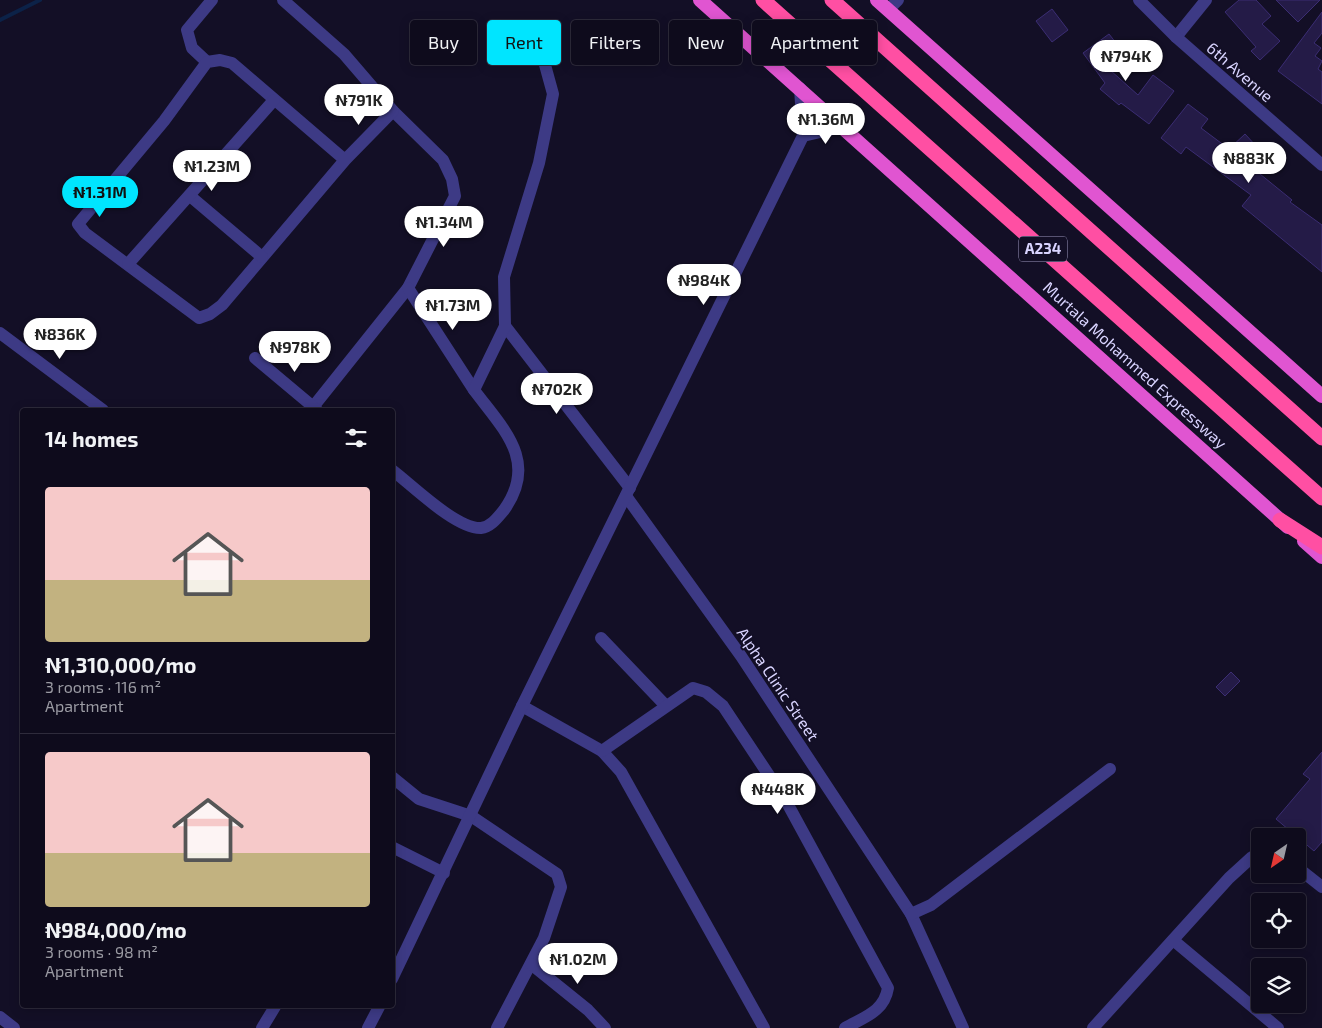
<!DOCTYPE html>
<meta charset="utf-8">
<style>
:root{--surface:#0e0b1c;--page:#1c1929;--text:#f1f3f6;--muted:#9b9ba3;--line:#2e2b3b;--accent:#00e5ff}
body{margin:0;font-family:"Exo 2",sans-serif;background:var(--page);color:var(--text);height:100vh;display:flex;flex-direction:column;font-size:19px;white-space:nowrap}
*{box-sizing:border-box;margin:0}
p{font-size:16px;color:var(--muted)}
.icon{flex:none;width:28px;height:28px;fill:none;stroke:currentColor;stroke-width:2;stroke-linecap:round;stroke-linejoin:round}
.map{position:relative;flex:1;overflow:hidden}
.drawer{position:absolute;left:20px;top:408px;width:375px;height:600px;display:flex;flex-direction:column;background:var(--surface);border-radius:5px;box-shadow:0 2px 12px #0003,0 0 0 1px var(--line)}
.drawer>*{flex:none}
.banner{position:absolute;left:410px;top:20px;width:475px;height:45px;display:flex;gap:10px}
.needle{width:32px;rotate:214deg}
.controls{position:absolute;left:1251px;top:828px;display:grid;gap:10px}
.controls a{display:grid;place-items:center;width:55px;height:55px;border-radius:5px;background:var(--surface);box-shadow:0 2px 12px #0003,0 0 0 1px var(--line);font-size:25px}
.price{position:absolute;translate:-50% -42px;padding:0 11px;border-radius:18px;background:#fff;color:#222;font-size:16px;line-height:32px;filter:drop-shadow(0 1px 2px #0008)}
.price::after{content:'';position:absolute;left:50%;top:30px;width:15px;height:11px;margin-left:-8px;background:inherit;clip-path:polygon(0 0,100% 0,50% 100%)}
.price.selected{background:var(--accent);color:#111}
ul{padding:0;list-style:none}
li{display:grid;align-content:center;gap:10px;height:265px;padding:0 25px}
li+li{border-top:1px solid var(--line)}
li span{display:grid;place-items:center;height:155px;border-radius:5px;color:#555}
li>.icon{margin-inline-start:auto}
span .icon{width:90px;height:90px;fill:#fffc;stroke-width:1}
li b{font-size:21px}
h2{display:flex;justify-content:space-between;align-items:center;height:60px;padding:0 25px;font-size:21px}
.tag{padding:0 18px;border-radius:5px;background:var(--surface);box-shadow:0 2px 12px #0003,0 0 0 1px var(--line);font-size:18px;line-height:45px}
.tag.selected{background:var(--accent);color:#111}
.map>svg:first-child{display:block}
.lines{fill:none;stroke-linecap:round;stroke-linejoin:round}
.stream{stroke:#0c2248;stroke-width:4}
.building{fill:#241b47;stroke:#3b2d73}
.minor{stroke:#3d3a85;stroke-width:12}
.tertiary{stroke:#3d3a85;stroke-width:12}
.trunk{stroke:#e055d1;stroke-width:14}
.motorway{stroke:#ff4fa3;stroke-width:15}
.labels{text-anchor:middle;stroke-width:4;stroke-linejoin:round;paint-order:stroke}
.shield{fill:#130f26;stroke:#9e99be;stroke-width:1}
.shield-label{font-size:15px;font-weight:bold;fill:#d9d4ff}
.street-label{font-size:16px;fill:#d9d4ff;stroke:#130f26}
</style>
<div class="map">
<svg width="1322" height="1028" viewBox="0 0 1322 1028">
<rect width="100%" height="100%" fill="#130f26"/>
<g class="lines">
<!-- stream -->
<polyline class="stream" points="0,20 40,0"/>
</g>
<!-- building -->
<g class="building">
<polygon points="1239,0 1256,0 1271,16 1262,24 1280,41 1260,60 1251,51 1256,47 1225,12"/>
<polygon points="1276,0 1320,0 1298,22"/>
<polygon points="1052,9 1068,30 1052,42 1036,21"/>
<polygon points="1322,12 1322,33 1314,43 1321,48 1315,56 1322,61 1318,69 1322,72 1322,104 1278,71"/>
<polygon points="1109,34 1127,57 1110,70 1138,95 1153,75 1174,91 1149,124 1121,103 1119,105 1100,89 1105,83 1083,53"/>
<polygon points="1188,104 1208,119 1201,128 1229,149 1245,134 1257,147 1244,161 1292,200 1290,202 1322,225 1322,272 1242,206 1251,195 1186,147 1181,154 1161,138"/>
<polygon points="1231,672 1240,681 1225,696 1216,687"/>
<polygon points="1322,752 1322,842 1314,851 1276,819 1310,779 1303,774"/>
</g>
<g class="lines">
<!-- minor -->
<g class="minor">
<polyline points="283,0 344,54 393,111 443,160 452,179 455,196 408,288 313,407"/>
<polyline points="888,10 898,0"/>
<polyline points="1176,37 1206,0"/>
<polyline points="207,62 192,48 187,30 212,0"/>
<polyline points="803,136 842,127"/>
<polyline points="345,160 232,63 220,60 207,62 164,121 78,224 85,233 199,318 210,314 222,305 345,160 393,111"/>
<polyline points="190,196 262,257"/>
<polyline points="128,264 274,100"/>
<polyline points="408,288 474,390"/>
<polyline points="505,326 630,488"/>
<polyline points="0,333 103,410"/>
<polyline points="255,358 317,410"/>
<path d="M392,470C412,485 456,529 481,528C491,527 498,517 504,510C539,461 503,429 474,390L505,326L504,277L539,163L553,94L539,43"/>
<polyline points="626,496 741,656 911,914 963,1028"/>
<polyline points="601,638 666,706"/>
<polyline points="522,706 602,751 621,772 764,1028"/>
<path d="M602,751L693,688L706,692L723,706L786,801L888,988C884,1012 864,1017 845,1028"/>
<polyline points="392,777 419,799 471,816 557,874 561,887 544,938 497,1028"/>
<polyline points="392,847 444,873"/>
<polyline points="1298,868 1322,887"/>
<polyline points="911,914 931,905 1110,769"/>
<polyline points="1173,940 1278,1028"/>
<polyline points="531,964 588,1010 605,1028"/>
<polyline points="392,979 522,706 803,136 800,88"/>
<polyline points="0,1017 14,1028"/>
<polyline points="262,1028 276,1005"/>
<polyline points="368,1028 380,1005"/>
<polyline points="1093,1028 1229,878 1252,857 1260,853"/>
</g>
<!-- tertiary -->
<polyline class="tertiary" points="1139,0 1176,37 1322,165"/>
<!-- trunk -->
<g class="trunk">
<polyline points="700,0 1288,527"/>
<polyline points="877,0 1322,396"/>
<polyline points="1304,541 1322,557"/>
</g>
<!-- motorway -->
<g class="motorway">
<polyline points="763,0 1322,498"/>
<polyline points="832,0 1322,438"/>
<polyline points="1280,520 1322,547"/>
</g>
</g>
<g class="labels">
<!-- shield labels -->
<rect class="shield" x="1019" y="236.5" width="48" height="25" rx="4"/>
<g class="shield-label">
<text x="1043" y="254">A234</text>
</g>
<!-- street labels -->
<g class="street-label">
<text transform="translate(1240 72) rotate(41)" y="6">6th Avenue</text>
<text transform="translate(1135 365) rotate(42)" y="6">Murtala Mohammed Expressway</text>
<text transform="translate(778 684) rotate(56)" y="6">Alpha Clinic Street</text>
</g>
</g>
</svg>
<div class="controls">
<a><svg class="needle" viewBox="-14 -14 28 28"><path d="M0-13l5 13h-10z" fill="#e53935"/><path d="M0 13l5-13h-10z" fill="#9b9ba3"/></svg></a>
<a><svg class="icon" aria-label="locate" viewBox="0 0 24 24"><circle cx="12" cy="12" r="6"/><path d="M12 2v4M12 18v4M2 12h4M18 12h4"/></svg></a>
<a><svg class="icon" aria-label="layers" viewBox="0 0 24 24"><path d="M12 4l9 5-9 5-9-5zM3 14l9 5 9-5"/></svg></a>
</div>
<b class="price" style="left:1126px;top:82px">₦794K</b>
<b class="price" style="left:359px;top:126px">₦791K</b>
<b class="price" style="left:826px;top:145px">₦1.36M</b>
<b class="price" style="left:1249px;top:184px">₦883K</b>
<b class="price" style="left:212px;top:192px">₦1.23M</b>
<b class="price selected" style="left:100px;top:218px">₦1.31M</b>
<b class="price" style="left:444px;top:248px">₦1.34M</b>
<b class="price" style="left:704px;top:306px">₦984K</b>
<b class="price" style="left:453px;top:331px">₦1.73M</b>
<b class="price" style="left:60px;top:360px">₦836K</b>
<b class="price" style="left:295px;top:373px">₦978K</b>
<b class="price" style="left:557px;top:415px">₦702K</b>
<b class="price" style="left:778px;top:815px">₦448K</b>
<b class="price" style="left:578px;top:985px">₦1.02M</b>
<div class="banner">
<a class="tag">Buy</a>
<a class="tag selected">Rent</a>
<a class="tag">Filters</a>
<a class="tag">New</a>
<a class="tag">Apartment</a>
</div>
<section class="drawer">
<h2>14 homes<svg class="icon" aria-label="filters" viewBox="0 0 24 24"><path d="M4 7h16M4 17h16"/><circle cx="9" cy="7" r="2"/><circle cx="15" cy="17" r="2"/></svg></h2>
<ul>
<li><span style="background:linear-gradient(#f6c9c9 60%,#c2b280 0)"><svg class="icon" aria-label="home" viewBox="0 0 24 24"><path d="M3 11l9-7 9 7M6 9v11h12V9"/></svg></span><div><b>₦1,310,000/mo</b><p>3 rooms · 116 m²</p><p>Apartment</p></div></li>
<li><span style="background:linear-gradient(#f6c9c9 65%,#c2b280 0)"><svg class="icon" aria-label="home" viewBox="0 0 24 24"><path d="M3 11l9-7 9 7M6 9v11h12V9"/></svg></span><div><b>₦984,000/mo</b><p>3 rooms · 98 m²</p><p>Apartment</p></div></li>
</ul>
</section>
</div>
